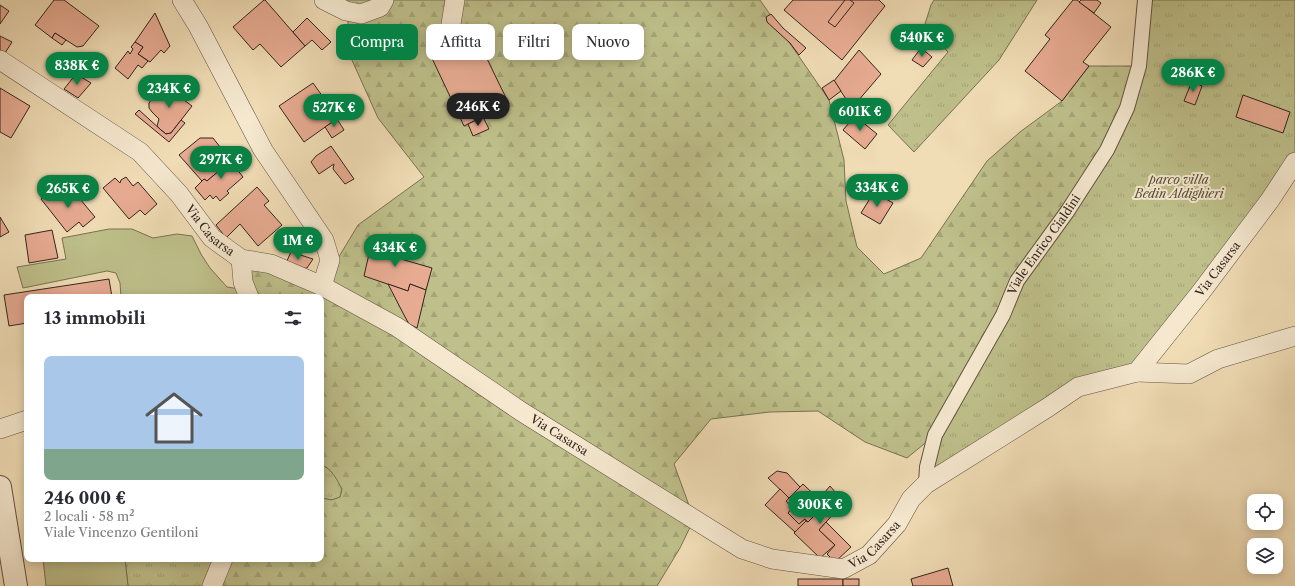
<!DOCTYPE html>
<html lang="it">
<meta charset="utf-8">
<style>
:root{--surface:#fff;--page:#f2f2f3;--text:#2b2b33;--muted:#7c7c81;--line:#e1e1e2;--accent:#0b8043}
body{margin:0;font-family:"Libre Caslon Text",serif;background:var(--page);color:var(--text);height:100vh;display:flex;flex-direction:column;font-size:15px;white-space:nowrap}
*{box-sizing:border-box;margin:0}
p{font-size:13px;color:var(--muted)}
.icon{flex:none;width:22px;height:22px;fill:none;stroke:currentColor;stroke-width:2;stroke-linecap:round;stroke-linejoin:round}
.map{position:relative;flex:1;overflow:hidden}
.panel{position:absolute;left:24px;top:294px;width:300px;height:268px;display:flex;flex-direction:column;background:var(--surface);border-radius:8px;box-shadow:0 2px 10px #0003}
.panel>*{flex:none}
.guide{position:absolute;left:336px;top:24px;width:380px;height:36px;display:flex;gap:8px}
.controls{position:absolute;left:1247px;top:494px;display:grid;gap:8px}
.controls a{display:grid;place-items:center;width:36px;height:36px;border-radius:8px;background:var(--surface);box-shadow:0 2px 10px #0003;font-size:20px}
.price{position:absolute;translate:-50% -34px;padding:0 9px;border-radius:14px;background:var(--accent);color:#fff;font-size:13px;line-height:26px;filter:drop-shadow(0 1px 2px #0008)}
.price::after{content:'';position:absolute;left:50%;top:24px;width:12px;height:9px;margin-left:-6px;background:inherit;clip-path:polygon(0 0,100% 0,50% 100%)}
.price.current{background:#222;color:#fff}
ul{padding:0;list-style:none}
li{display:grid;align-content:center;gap:8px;height:212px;padding:0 20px}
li+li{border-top:1px solid var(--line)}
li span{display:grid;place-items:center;height:124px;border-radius:8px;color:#555}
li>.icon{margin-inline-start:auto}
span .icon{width:72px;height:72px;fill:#fffc;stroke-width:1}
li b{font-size:17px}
h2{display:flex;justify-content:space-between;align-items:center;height:48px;padding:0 20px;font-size:17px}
.chip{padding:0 14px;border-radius:8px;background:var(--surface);box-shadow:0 2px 10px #0003;font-size:14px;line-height:36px}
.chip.current{background:var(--accent);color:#fff}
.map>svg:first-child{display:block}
.grass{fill:url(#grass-tufts);stroke:#787253}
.forest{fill:url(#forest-firs);stroke:#787253}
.garden{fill:#bebf8a;stroke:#787253}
.building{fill:#e7ab92;stroke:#33251c}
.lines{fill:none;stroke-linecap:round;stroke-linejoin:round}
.pedestrian-casing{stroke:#625342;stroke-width:16}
.minor-casing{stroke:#625342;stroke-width:20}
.tertiary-casing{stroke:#625342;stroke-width:24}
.pedestrian{stroke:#f5e8cf;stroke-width:14}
.minor{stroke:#f5e8cf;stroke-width:19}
.tertiary{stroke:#f5e8cf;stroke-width:22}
.labels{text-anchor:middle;stroke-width:4;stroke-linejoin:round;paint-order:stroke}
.park-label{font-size:12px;font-style:italic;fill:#564c38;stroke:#f5e8cf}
.street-label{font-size:12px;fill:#33251c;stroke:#f5e8cf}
</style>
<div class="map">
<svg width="1295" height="586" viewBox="0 0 1295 586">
<defs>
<pattern id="grass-tufts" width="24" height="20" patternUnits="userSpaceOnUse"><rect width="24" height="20" fill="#bebf8a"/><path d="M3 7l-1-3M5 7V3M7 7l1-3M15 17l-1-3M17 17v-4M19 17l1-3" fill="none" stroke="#a4a476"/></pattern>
<pattern id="forest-firs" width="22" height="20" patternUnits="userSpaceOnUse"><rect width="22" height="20" fill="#bebf8a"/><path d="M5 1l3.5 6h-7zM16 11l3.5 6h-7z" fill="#a4a476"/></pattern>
</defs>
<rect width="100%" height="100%" fill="#f0dcb5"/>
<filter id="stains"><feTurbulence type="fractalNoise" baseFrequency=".005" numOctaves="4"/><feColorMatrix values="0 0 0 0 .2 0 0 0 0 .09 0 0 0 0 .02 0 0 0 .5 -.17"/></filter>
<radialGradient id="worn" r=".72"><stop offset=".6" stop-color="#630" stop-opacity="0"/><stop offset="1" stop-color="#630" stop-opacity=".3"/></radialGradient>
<!-- grass -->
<g class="grass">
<polygon points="934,0 1037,0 999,60 914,152 888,125 948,52 924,27 931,5"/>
<polygon points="1145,0 1295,0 1295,162 1137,372 1078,387 926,484 927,467 1003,315 1127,108"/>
<path d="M321,465C329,467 339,479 341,487C342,490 341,494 340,497L332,500L321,498Z"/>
<polygon points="125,559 223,559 212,586 128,586"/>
</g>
<!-- forest -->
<path class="forest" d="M346,0H760L829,100L844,160L846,201L857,247L884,274L921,258L987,161L1020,132L1062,101L1089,66H1139L1127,108L1017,281L935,435L907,458L865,442L818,411L770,412L711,419L674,464L694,519L680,548L657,586H212L223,559H321V498L332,500L340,497L342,489C337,480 331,467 321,465V297H249L241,259L322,285L358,225L424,177L378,118L351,58Z"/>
<!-- garden -->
<g class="garden">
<polygon points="109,229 132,229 153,238 177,234 192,236 201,254 210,268 227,287 246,290 240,297 121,297 120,283 116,273 107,271 23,288 17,267 66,259 62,238"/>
<polygon points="43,559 125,559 128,586 46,586"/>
</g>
<!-- building -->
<g class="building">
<polygon points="54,0 64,0 99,26 83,46 77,47 55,33 52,38 35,25"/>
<polygon points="264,0 265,0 305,46 281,67 260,44 253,50 233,27"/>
<polygon points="793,0 879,0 885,6 842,60 784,10"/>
<polygon points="845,0 850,0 854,3 835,27 828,22"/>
<polygon points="1073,0 1077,0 1111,27 1083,62 1089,66 1062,101 1025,71 1050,39 1045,35"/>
<polygon points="1081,0 1097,0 1101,3 1094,13 1079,2"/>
<polygon points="0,5 9,11 0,24"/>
<polygon points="155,13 170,46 164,53 161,50 150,62 138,54 143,47 135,42"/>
<polygon points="771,14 783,28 806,48 799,55 790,43 767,22 766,17"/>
<polygon points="307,18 331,42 322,50 312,40 305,46 293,32"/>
<polygon points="473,30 509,104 464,126 429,52"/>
<polygon points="55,33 66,40 62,45 52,38"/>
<polygon points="0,36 12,42 5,53 0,50"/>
<polygon points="135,42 143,47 138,54 148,61 142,68 138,65 128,79 115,68 128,51 130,54 133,49 131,47"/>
<polygon points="921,48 932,57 923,67 912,60"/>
<polygon points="859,50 881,74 852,108 834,81"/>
<polygon points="76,74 91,83 78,98 64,89"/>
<polygon points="834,80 841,91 829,100 822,88"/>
<polygon points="1192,81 1202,86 1195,105 1184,101"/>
<polygon points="313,83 338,118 304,142 279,106"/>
<polygon points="163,84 172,91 173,89 181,95 180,97 192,106 171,133 166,134 161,130 157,126 159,119 152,112 149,108 149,103"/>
<polygon points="0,88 30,106 11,138 0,132"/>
<polygon points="1243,95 1290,112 1283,133 1236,117"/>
<polygon points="139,110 161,130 166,134 171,133 181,120 185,123 169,142 135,114"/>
<polygon points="855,116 877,134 865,149 843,130"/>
<polygon points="483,117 489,129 473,136 468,124"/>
<polygon points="337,119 344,130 332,138 325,127"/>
<polygon points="200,138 213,138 228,157 222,158 218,165 220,170 207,181 204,179 202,181 179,155"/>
<polygon points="331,146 354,179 345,184 333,169 334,164 319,174 311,162 316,156"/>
<polygon points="230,157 236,162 236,168 243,177 227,191 229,193 220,201 216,196 213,199 210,195 205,200 195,188 204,179 207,181 220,170 218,165 222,158"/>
<polygon points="126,177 133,186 138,182 157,204 145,215 140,210 129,219 103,188 115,178 120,183 121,180"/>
<polygon points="70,187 95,217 83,227 79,222 67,232 41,199 54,189 59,196"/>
<polygon points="257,187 269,201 264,205 282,225 258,246 240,224 226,238 216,225"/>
<polygon points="874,192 893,203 880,224 861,213"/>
<polygon points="0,217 9,232 0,237"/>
<polygon points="52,230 58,258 29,263 25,235"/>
<polygon points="375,239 398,247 394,257 432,268 426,290 410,284 408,291 364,276 372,241"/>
<polygon points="291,252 313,259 307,268 300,269 285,265"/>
<polygon points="109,279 112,297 27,297 27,323 9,326 4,295"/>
<polygon points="388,284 408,291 410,284 426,290 417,328 409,324 404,315"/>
<polygon points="777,471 787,473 800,487 789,498 768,478"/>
<polygon points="803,484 825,505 808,522 805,519 799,524 788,513 792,508 786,501"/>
<polygon points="830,486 844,502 819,530 835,545 820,558 794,533 806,521 808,522 825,505 819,499"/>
<polygon points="780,489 789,498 786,501 792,508 788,513 799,524 805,519 806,521 795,532 765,505"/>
<polygon points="826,522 851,547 835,562 827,554 835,545 819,530"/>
<polygon points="948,568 953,586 913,586 911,579"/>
<rect x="798" y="579" width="45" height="7"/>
<rect x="843" y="579" width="16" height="7"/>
</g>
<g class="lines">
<defs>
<g id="pedestrian">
<path id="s1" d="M926,484L927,467L935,435L1003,315L1017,281L1067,212L1107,150L1127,108L1139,66L1145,0"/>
</g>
<g id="minor">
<polyline points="182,0 198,26 263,150 324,240 330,260 322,286"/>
<polyline points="324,0 346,11 361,14 380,7 384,0"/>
<polyline points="450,30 455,0"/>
<path id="s2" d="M0,60L140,152L179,194L212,238L241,259L271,264L322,286L397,327L522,412L742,549L772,559L843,569L869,555L897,524L911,499L926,484L1047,408L1078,387L1137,372L1201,292L1270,200L1295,162"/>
<polyline points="241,259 243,282 249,297"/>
<polyline points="1137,372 1189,374 1218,359 1295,336"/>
<polyline points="0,429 27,420"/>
<polyline points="212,586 223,559"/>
</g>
<polyline id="tertiary" points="0,487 16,586"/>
</defs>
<!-- pedestrian casing -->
<use href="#pedestrian" class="pedestrian-casing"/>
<!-- minor casing -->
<use href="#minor" class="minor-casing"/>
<!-- tertiary casing -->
<use href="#tertiary" class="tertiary-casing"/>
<!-- pedestrian -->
<use href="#pedestrian" class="pedestrian"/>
<!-- minor -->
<use href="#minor" class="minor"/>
<!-- tertiary -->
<use href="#tertiary" class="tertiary"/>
</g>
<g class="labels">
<!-- park labels -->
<g class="park-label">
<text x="1179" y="184">parco villa<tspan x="1179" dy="14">Bedin Aldighieri</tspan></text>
</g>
<!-- street labels -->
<g class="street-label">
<text dy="4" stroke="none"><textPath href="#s2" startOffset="273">Via Casarsa</textPath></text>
<text dy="4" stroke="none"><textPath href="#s1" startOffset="270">Viale Enrico Cialdini</textPath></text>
<text dy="4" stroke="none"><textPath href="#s2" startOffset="1494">Via Casarsa</textPath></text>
<text dy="4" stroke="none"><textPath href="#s2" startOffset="682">Via Casarsa</textPath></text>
<text dy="4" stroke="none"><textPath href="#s2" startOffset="1041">Via Casarsa</textPath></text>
</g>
</g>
<rect width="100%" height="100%" filter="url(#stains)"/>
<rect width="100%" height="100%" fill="url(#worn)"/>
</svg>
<div class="controls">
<a><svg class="icon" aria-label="locate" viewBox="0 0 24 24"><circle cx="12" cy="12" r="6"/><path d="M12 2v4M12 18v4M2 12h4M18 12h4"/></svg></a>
<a><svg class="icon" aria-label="layers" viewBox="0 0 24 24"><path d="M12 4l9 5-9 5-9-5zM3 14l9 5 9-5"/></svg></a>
</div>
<b class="price" style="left:922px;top:58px">540K €</b>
<b class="price" style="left:77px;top:86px">838K €</b>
<b class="price" style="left:1193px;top:93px">286K €</b>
<b class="price" style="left:169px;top:109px">234K €</b>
<b class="price current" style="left:478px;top:127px">246K €</b>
<b class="price" style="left:334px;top:128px">527K €</b>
<b class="price" style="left:860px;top:132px">601K €</b>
<b class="price" style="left:221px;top:180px">297K €</b>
<b class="price" style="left:877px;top:208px">334K €</b>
<b class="price" style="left:68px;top:209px">265K €</b>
<b class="price" style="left:298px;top:261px">1M €</b>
<b class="price" style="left:395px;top:268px">434K €</b>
<b class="price" style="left:820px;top:525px">300K €</b>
<div class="guide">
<a class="chip current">Compra</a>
<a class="chip">Affitta</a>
<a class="chip">Filtri</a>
<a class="chip">Nuovo</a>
</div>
<section class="panel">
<h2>13 immobili<svg class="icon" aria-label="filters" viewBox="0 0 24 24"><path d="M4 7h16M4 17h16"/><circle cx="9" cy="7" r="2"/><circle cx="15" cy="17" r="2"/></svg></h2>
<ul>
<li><span style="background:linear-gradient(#a9c7e8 75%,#7fa58c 0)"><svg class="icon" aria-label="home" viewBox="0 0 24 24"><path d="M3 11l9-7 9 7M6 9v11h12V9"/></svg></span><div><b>246 000 €</b><p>2 locali · 58 m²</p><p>Viale Vincenzo Gentiloni</p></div></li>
</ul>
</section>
</div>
